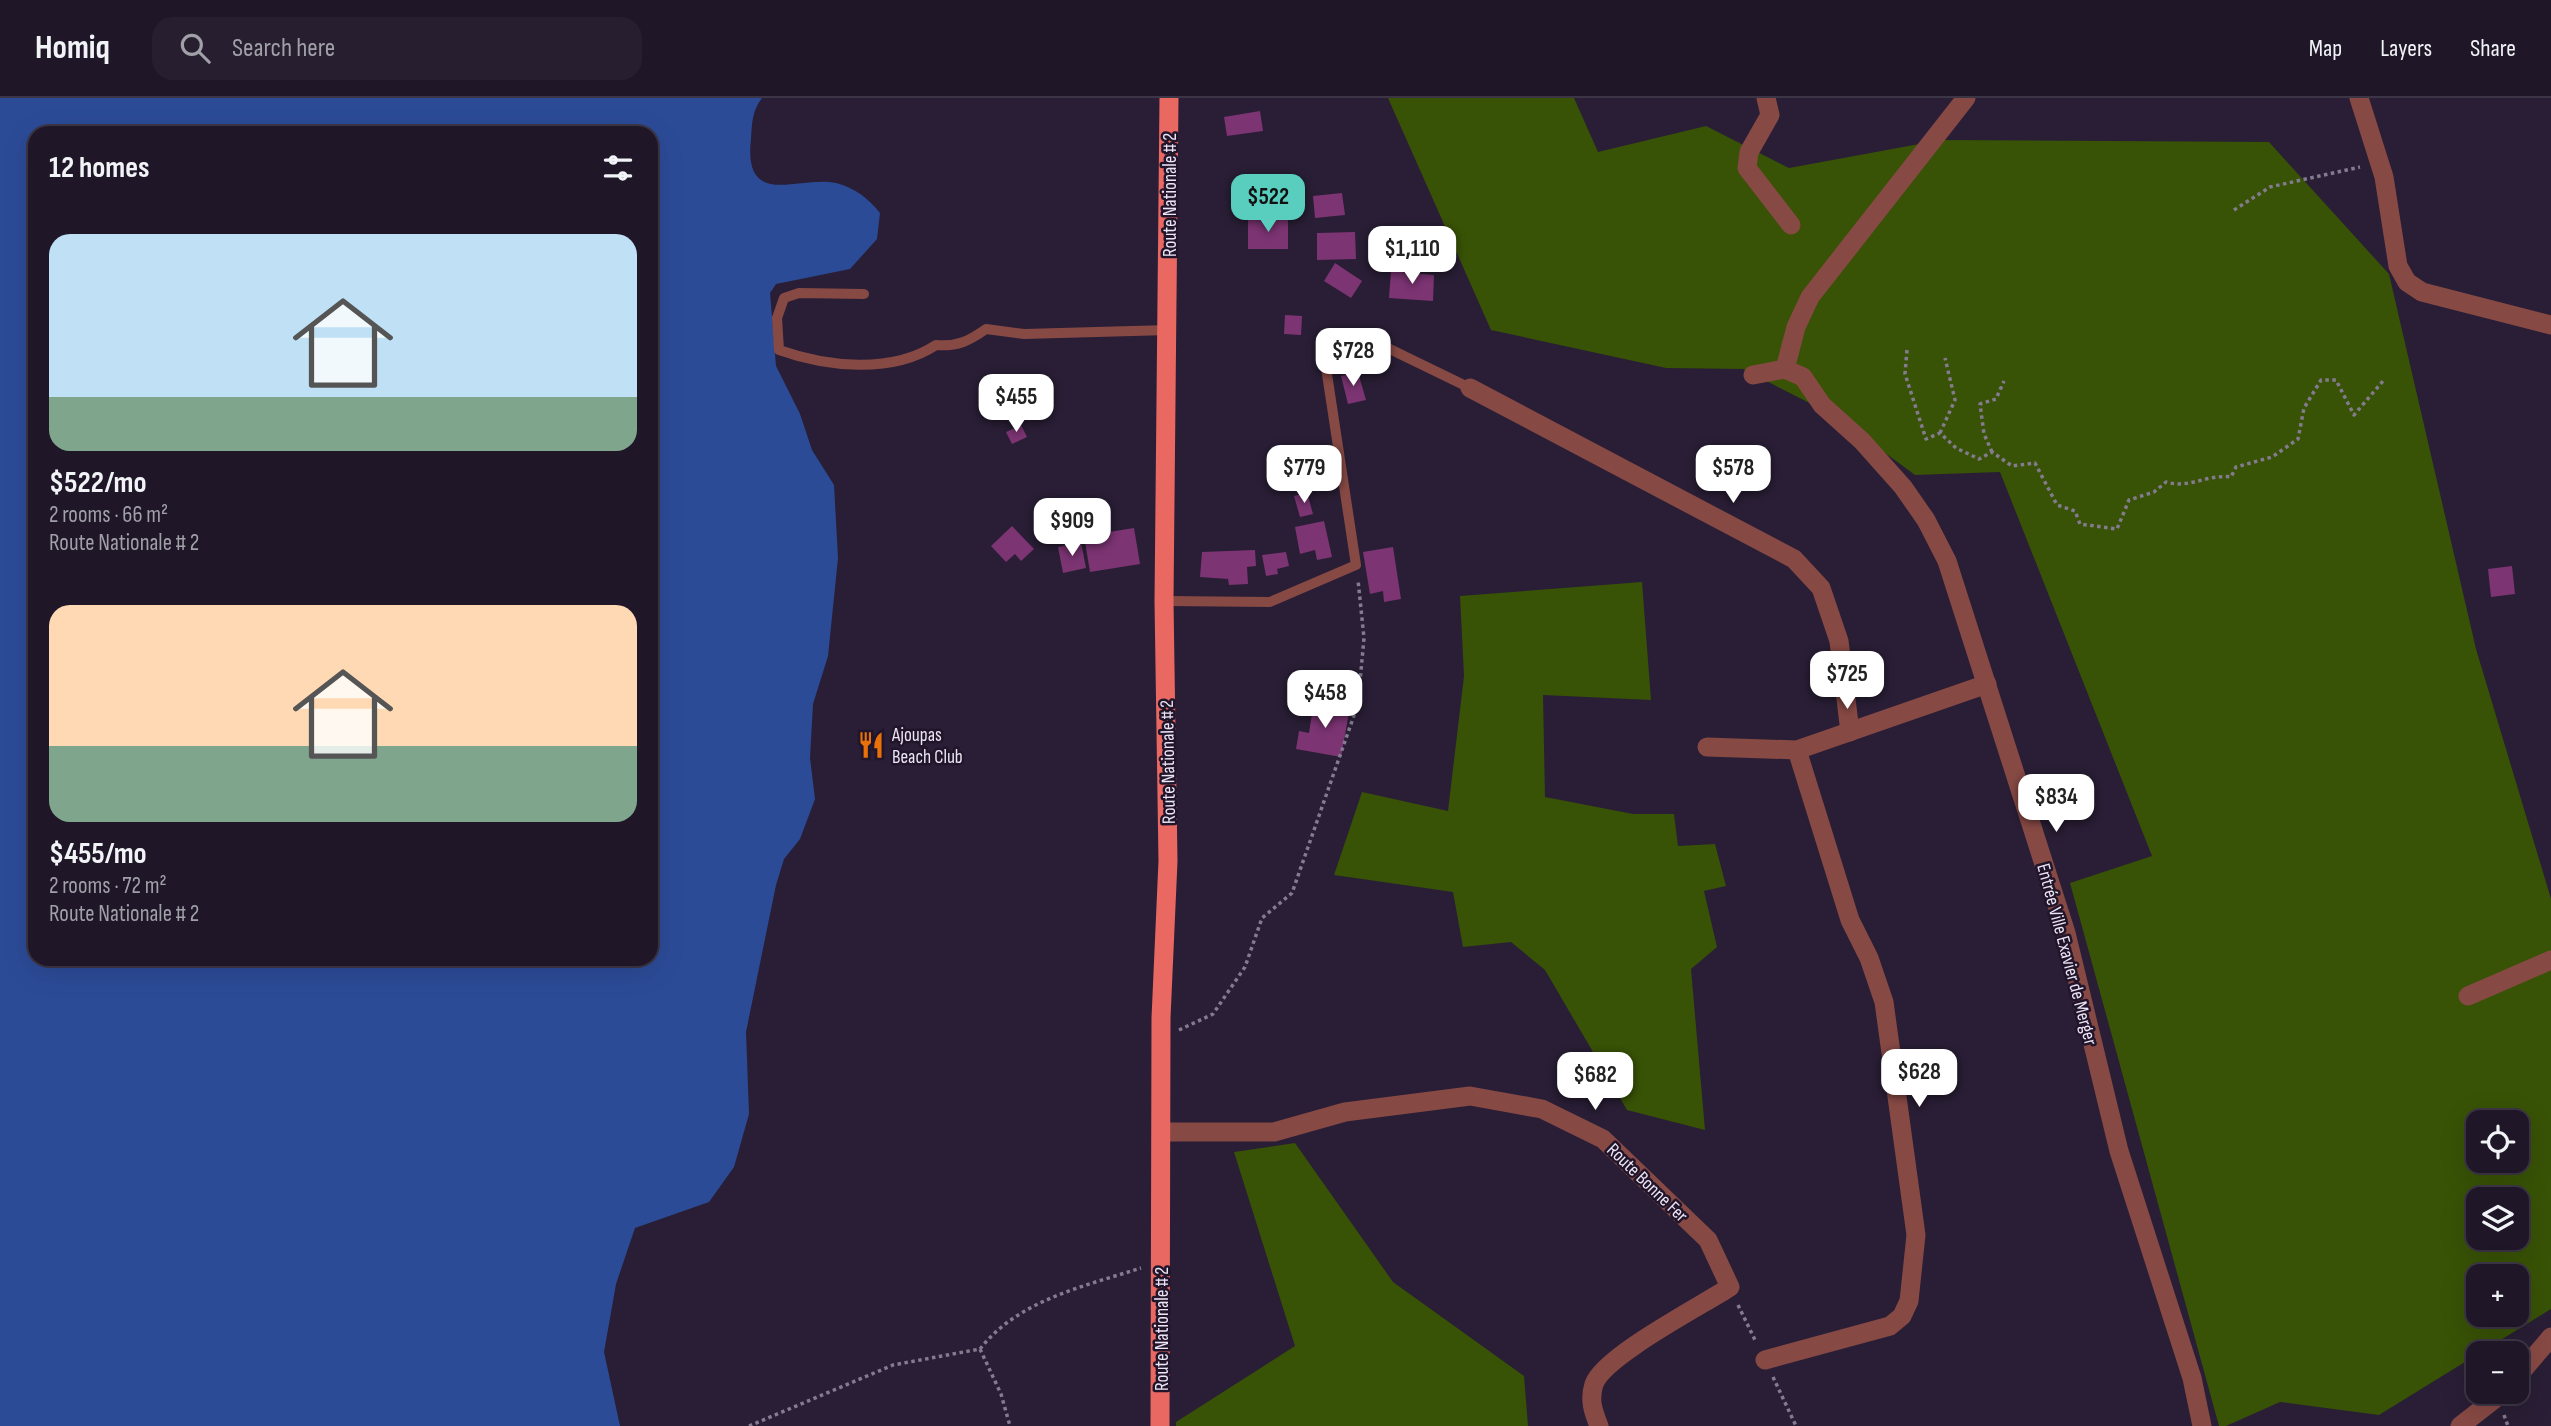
<!DOCTYPE html>
<meta charset="utf-8">
<style>
:root{--surface:#1f1628;--page:#271f30;--text:#f1f3f6;--muted:#a19fa8;--line:#3c3545;--accent:#59cebf}
body{margin:0;font-family:"Sofia Sans Condensed",sans-serif;background:var(--page);color:var(--text);height:100vh;display:flex;flex-direction:column;font-size:26px;white-space:nowrap}
*{box-sizing:border-box;margin:0}
p{font-size:23px;color:var(--muted)}
.icon{flex:none;width:38px;height:38px;fill:none;stroke:currentColor;stroke-width:2;stroke-linecap:round;stroke-linejoin:round}
.map{position:relative;flex:1;overflow:hidden}
.details{position:absolute;left:28px;top:28px;width:630px;height:840px;display:flex;flex-direction:column;background:var(--surface);border-radius:21px;box-shadow:0 7px 28px #0002,0 0 0 2px var(--line)}
.details>*{flex:none}
.fabs{position:absolute;left:2466px;top:1012px;display:grid;gap:14px}
.fabs a{display:grid;place-items:center;width:63px;height:63px;border-radius:14px;background:var(--surface);box-shadow:0 7px 28px #0002,0 0 0 2px var(--line);font-size:35px}
.price{position:absolute;translate:-50% -60px;padding:0 16px;border-radius:14px;background:#fff;color:#222;font-size:23px;line-height:46px;filter:drop-shadow(0 2px 4px #0008)}
.price::after{content:'';position:absolute;left:50%;top:42px;width:21px;height:16px;margin-left:-10px;background:inherit;clip-path:polygon(0 0,100% 0,50% 100%)}
.price.current{background:var(--accent);color:#111}
ul{padding:0;list-style:none}
li{display:grid;align-content:center;gap:14px;height:371px;padding:0 21px}
li span{display:grid;place-items:center;height:217px;border-radius:21px;color:#555}
li>.icon{margin-inline-start:auto}
span .icon{width:126px;height:126px;fill:#fffc;stroke-width:1}
li b{font-size:30px}
h2{display:flex;justify-content:space-between;align-items:center;height:84px;padding:0 21px;font-size:30px}
header{display:flex;align-items:center;gap:42px;box-sizing:border-box;height:98px;padding:0 35px;background:var(--surface);border-bottom:2px solid var(--line)}
header strong{font-size:33px}
nav{display:flex;gap:38px;margin-inline-start:auto;font-size:24px}
.search{width:490px;height:63px;background:var(--page);display:flex;align-items:center;gap:18px;box-sizing:border-box;padding:0 24px;border-radius:21px;color:var(--muted);font-size:26px}
.map>svg:first-child{display:block}
.green{fill:#385206;fill-rule:evenodd}
.water{fill:#2c4b97;fill-rule:evenodd}
.building{fill:#7c3473}
.lines{fill:none;stroke-linecap:round;stroke-linejoin:round}
.path{stroke:#847b8f;stroke-width:3.5;stroke-dasharray:3.5 3.5;stroke-linecap:butt}
.service{stroke:#874944;stroke-width:10}
.minor{stroke:#874944;stroke-width:19}
.primary{stroke:#e96861;stroke-width:19}
.labels{text-anchor:middle;stroke-width:5;stroke-linejoin:round;paint-order:stroke}
.street-label{font-size:19px;fill:#ece5f5;stroke:#20152a}
.poi-label{font-size:19px;fill:#ece5f5;stroke:#20152a;text-anchor:start}
</style>
<header>
<strong>Homiq</strong>
<div class="search"><svg class="icon" aria-label="search" viewBox="0 0 24 24"><circle cx="10" cy="10" r="6"/><path d="M15 15l6 6"/></svg>Search here</div>
<nav><a>Map</a><a>Layers</a><a>Share</a></nav>
</header>
<div class="map">
<svg width="2551" height="1328" viewBox="0 0 2551 1328">
<rect width="100%" height="100%" fill="#291e35"/>
<!-- green -->
<g class="green">
<path d="M1388,0H1574L1598,54L1706,28L1789,70L1941,42L2269,44L2389,176L2476,551L2551,801V1211L2379,1317L2280,1304L2226,1328H2219L2070,785L2152,758L2000,374L1915,377L1835,318L1743,271L1666,270L1491,232ZM2478,1024H2516V1062H2478ZM2478,1101H2516V1139H2478ZM2478,1178H2516V1216H2478Z"/>
<polygon points="1642,484 1651,602 1543,597 1545,699 1633,716 1674,716 1678,748 1715,746 1726,788 1704,793 1717,849 1691,871 1705,1032 1627,1012 1545,872 1511,844 1463,849 1453,794 1334,777 1362,694 1448,713 1464,578 1460,498"/>
<polygon points="1295,1045 1393,1184 1524,1278 1528,1328 1176,1328 1176,1324 1295,1248 1234,1054"/>
</g>
<!-- water -->
<path class="water" d="M0,0H762C752,13 752,25 751,41C743,112 799,77 836,85C855,90 868,100 880,115L877,141L850,171L776,186L770,195L776,268L800,316L812,352L834,387L838,460L828,558L813,606L810,660L815,701L800,741L784,761L776,787L746,934L749,1016L734,1069L709,1104L635,1130L616,1186L604,1254L620,1328H0ZM35,35H651V861H35Z"/>
<!-- building -->
<g class="building">
<polygon points="1260,13 1263,33 1227,38 1224,19"/>
<polygon points="1342,95 1345,117 1315,120 1313,98"/>
<rect x="1248" y="120" width="40" height="31"/>
<polygon points="1355,134 1356,161 1317,162 1317,135"/>
<polygon points="1335,165 1362,183 1351,200 1324,183"/>
<polygon points="1391,173 1434,177 1433,203 1389,200"/>
<polygon points="1285,217 1302,218 1301,237 1284,236"/>
<polygon points="1358,274 1366,302 1348,306 1341,278"/>
<polygon points="1021,327 1027,339 1012,346 1006,334"/>
<polygon points="1307,394 1313,416 1300,419 1294,398"/>
<polygon points="1324,423 1332,459 1317,462 1315,452 1300,456 1295,429"/>
<polygon points="1012,428 1034,451 1021,463 1015,456 1006,464 991,448"/>
<polygon points="1134,430 1140,466 1090,474 1084,438"/>
<polygon points="1081,444 1086,470 1063,475 1058,449"/>
<polygon points="1393,449 1401,501 1384,504 1383,493 1370,496 1363,454"/>
<polygon points="1255,452 1256,468 1247,469 1248,486 1229,487 1228,481 1200,479 1202,454"/>
<polygon points="1286,454 1289,468 1277,471 1278,476 1266,478 1262,457"/>
<polygon points="2512,468 2515,496 2491,499 2488,471"/>
<polygon points="1314,603 1350,609 1341,659 1296,651 1299,633 1309,635"/>
</g>
<g class="lines">
<!-- path -->
<g class="path">
<polyline points="2234,112 2270,89 2360,69"/>
<path d="M1907,252L1905,276L1926,341L1940,335L1956,350L1979,361L1992,354L2012,368L2035,365L2057,407L2075,413L2080,426L2117,431L2129,402L2154,394L2166,384C2189,391 2207,376 2231,379L2236,369L2272,359L2298,341L2304,310L2321,282H2336L2354,317L2383,283"/>
<polyline points="1940,335 1955,302 1945,260"/>
<polyline points="1992,354 1984,336 1980,306 1996,301 2004,283"/>
<polyline points="1179,932 1213,916 1245,869 1262,820 1292,795 1358,606 1364,540 1358,482"/>
<polyline points="1738,1207 1756,1244"/>
<path d="M980,1251C1018,1202 1085,1188 1141,1170"/>
<polyline points="1773,1279 1796,1328"/>
<polyline points="2504,1317 2508,1328"/>
<polyline points="749,1328 893,1267 980,1251 1001,1296 1010,1328"/>
</g>
<!-- service -->
<g class="service">
<path d="M864,196L799,195L784,200L777,220L779,252C827,269 892,276 936,247C957,249 969,243 986,231L1024,236L1169,232"/>
<polyline points="1164,503 1270,504 1356,467 1325,263 1328,237 1363,238 1470,290"/>
</g>
<!-- minor -->
<g class="minor">
<polyline points="1766,0 1770,17 1749,54 1747,70 1791,127"/>
<polyline points="2359,0 2384,79 2398,168 2407,184 2422,194 2551,227"/>
<polyline points="1785,271 1796,229 1810,199 1966,0"/>
<polyline points="1753,277 1785,271 1803,279 1822,307 1862,343 1903,389 1926,422 1947,463 2066,835 2119,1053 2192,1280 2202,1328"/>
<polyline points="1470,290 1794,461 1821,490 1839,543 1850,634"/>
<polyline points="1707,649 1797,652 1987,586"/>
<polyline points="2468,898 2551,862"/>
<path d="M1162,1034H1274L1345,1014L1470,998L1542,1011L1603,1041L1708,1142L1730,1189C1701,1208 1604,1258 1594,1286C1589,1302 1593,1313 1599,1328"/>
<polyline points="1765,1262 1890,1228 1902,1218 1909,1203 1916,1137 1884,904 1869,860 1850,822 1797,652"/>
<polyline points="2516,1280 2551,1239"/>
<polyline points="2460,1328 2505,1293"/>
</g>
<!-- primary -->
<polyline class="primary" points="1160,1328 1161,920 1168,763 1164,503 1169,0"/>
</g>
<!-- icons -->
<defs>
<symbol id="restaurant-bare" viewBox="-9 -9 18 18"><path d="M-5-6h1v4h1v-4h1v4h1v-4h1v5L-1.5 .5V6h-2V.5L-5-1ZM5-6V6H3V1.5H1.5Q1.5-4 5-6Z" fill="#e8710a" stroke="#20152a" stroke-width="2.5" paint-order="stroke"/></symbol>
</defs>
<g fill-rule="evenodd">
<use href="#restaurant-bare" x="852" y="628" width="38" height="38"/>
</g>
<g class="labels">
<!-- street labels -->
<g class="street-label">
<text transform="translate(1169 97) rotate(-90)" y="7">Route Nationale # 2</text>
<text transform="translate(1167 664) rotate(-91)" y="7">Route Nationale # 2</text>
<text transform="translate(2068 856) rotate(75)" y="7">Entrée Ville Exavier de Merger</text>
<text transform="translate(1648 1084) rotate(44)" y="7">Route Bonne Fer</text>
<text transform="translate(1161 1231) rotate(-90)" y="7">Route Nationale # 2</text>
</g>
<!-- poi labels -->
<g class="poi-label">
<text x="892" y="643">Ajoupas<tspan x="892" dy="22">Beach Club</tspan></text>
</g>
</g>
</svg>
<div class="fabs">
<a><svg class="icon" aria-label="locate" viewBox="0 0 24 24"><circle cx="12" cy="12" r="6"/><path d="M12 2v4M12 18v4M2 12h4M18 12h4"/></svg></a>
<a><svg class="icon" aria-label="layers" viewBox="0 0 24 24"><path d="M12 4l9 5-9 5-9-5zM3 14l9 5 9-5"/></svg></a>
<a>+</a>
<a>−</a>
</div>
<b class="price current" style="left:1268px;top:136px">$522</b>
<b class="price" style="left:1412px;top:188px">$1,110</b>
<b class="price" style="left:1353px;top:290px">$728</b>
<b class="price" style="left:1016px;top:336px">$455</b>
<b class="price" style="left:1304px;top:407px">$779</b>
<b class="price" style="left:1733px;top:407px">$578</b>
<b class="price" style="left:1072px;top:460px">$909</b>
<b class="price" style="left:1847px;top:613px">$725</b>
<b class="price" style="left:1325px;top:632px">$458</b>
<b class="price" style="left:2056px;top:736px">$834</b>
<b class="price" style="left:1919px;top:1011px">$628</b>
<b class="price" style="left:1595px;top:1014px">$682</b>
<section class="details">
<h2>12 homes<svg class="icon" aria-label="filters" viewBox="0 0 24 24"><path d="M4 7h16M4 17h16"/><circle cx="9" cy="7" r="2"/><circle cx="15" cy="17" r="2"/></svg></h2>
<ul>
<li><span style="background:linear-gradient(#bfe0f5 75%,#7fa58c 0)"><svg class="icon" aria-label="home" viewBox="0 0 24 24"><path d="M3 11l9-7 9 7M6 9v11h12V9"/></svg></span><div><b>$522/mo</b><p>2 rooms · 66 m²</p><p>Route Nationale # 2</p></div></li>
<li><span style="background:linear-gradient(#ffd9b3 65%,#7fa58c 0)"><svg class="icon" aria-label="home" viewBox="0 0 24 24"><path d="M3 11l9-7 9 7M6 9v11h12V9"/></svg></span><div><b>$455/mo</b><p>2 rooms · 72 m²</p><p>Route Nationale # 2</p></div></li>
</ul>
</section>
</div>
